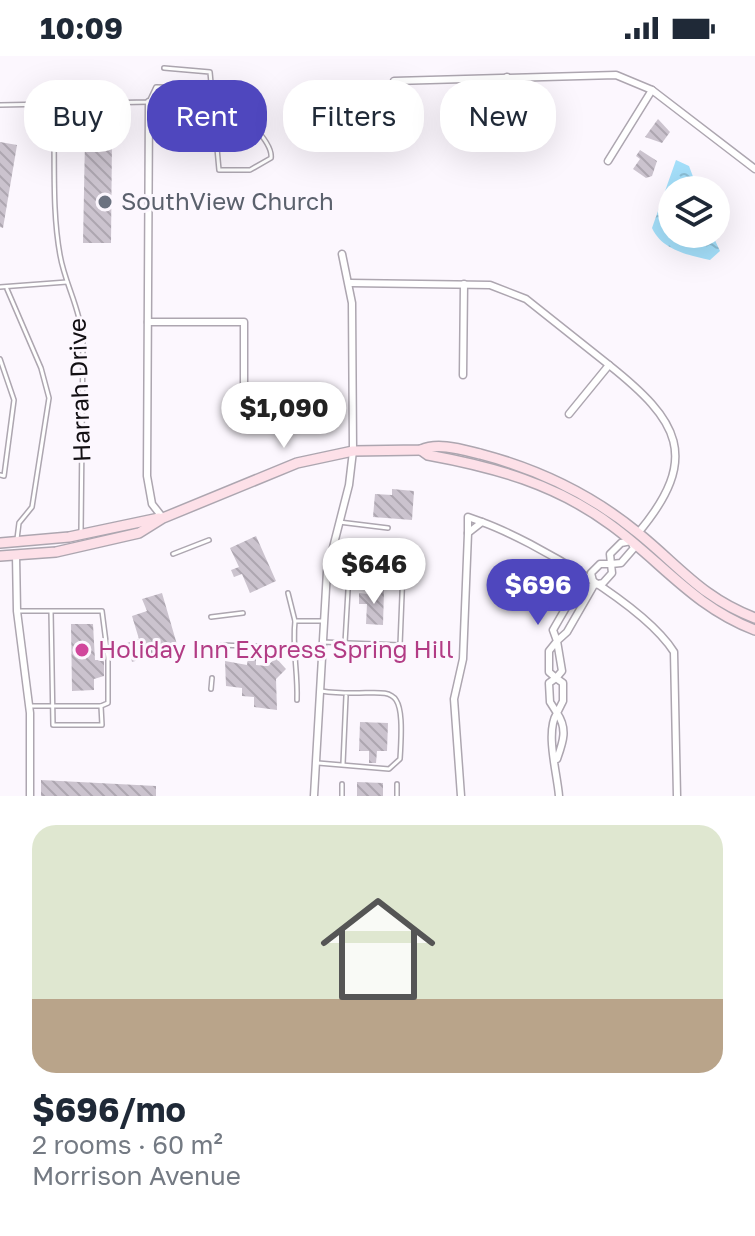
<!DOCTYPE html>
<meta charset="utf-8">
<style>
:root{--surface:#fff;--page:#f2f2f3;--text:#1f2937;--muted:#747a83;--accent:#4f47be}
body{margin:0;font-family:"Golos Text",sans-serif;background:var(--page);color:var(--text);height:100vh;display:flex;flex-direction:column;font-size:30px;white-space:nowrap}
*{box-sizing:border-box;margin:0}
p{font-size:26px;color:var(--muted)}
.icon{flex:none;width:44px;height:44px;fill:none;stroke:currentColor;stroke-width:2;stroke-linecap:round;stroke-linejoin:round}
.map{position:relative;height:740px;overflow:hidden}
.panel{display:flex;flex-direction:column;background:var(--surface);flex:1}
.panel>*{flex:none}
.top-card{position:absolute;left:24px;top:24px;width:708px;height:72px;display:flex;gap:16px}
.tools{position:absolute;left:658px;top:120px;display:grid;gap:16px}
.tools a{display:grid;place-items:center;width:72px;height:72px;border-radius:50%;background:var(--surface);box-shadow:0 8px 32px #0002;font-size:40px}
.price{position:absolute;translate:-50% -68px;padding:0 18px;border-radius:28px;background:#fff;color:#222;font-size:26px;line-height:52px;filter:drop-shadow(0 2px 4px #0008)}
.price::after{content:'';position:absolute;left:50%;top:48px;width:24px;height:18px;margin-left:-12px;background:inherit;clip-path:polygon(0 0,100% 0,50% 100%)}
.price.selected{background:var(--accent);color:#fff}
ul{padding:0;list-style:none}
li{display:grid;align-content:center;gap:16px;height:424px;padding:0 32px}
li span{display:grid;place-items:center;height:248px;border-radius:24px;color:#555}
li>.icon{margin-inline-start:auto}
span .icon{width:144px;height:144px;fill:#fffc;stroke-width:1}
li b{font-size:34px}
.pill{padding:0 28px;border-radius:32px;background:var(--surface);box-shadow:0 8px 32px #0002;font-size:28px;line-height:72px}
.pill.selected{background:var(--accent);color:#fff}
.status{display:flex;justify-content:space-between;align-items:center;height:56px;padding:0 40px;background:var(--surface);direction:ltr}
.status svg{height:22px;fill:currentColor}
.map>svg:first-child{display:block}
.water{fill:url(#water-ripples)}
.building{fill:url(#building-back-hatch)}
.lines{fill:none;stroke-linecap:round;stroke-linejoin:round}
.lane-casing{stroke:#ada6b0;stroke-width:6}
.street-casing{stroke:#ada6b0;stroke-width:9}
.secondary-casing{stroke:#ada6b0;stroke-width:12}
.lane{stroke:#fff;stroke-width:3}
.street{stroke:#fff;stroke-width:6}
.secondary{stroke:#fde0e8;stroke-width:9}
.worship-dot{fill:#6b7280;stroke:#fcf7fe;stroke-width:3}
.hotel-dot{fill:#d1479c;stroke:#fcf7fe;stroke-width:3}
.labels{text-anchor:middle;stroke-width:6;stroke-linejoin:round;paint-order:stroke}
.worship-label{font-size:24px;fill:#5b616d;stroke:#fcf7fe;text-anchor:start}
.street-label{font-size:24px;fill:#120f13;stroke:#fcf7fe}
.hotel-label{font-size:24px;fill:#b23c85;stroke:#fcf7fe;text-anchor:start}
</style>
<div class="status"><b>10:09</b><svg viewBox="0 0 49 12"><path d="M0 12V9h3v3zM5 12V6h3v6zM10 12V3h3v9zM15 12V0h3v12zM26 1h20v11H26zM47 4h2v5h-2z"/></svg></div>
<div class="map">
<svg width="755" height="740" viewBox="0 0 755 740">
<defs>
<pattern id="water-ripples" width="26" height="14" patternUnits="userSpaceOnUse" patternTransform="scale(2)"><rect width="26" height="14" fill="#a4dffa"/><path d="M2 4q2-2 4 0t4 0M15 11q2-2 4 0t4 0" fill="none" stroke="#8cbed5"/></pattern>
<pattern id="building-back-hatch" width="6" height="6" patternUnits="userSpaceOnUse" patternTransform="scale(2)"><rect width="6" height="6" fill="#cbc3ce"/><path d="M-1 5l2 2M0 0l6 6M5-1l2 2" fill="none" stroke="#ada6b0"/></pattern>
</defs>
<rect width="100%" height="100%" fill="#fcf7fe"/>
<!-- water -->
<path class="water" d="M676,104L689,110L698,134H672V178H712L720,195L710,204C688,199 662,194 652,172Z"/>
<!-- building -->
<g class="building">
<polygon points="658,63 670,76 662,87 645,81"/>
<polygon points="85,83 112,83 111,187 83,187"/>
<polygon points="0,86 17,89 3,172 0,171"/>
<polygon points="640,94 657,105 652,120 646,122 633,113 640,103 636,100"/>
<polygon points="392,433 414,435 412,464 373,461 375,438 392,439"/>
<polygon points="256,480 276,525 250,537 242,518 234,521 231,514 239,511 230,492"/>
<polygon points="367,533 384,534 383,569 366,568 367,548 359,548 359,537 367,538"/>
<polygon points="162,537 178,592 132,606 127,587 139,583 132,560 147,555 142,543"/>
<polygon points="71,568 93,568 95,604 104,604 104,620 94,623 94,634 72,635"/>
<polygon points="248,602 256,603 256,609 267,610 276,602 286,613 276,623 277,654 254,651 254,641 242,640 242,632 226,630 225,605 247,609"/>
<polygon points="360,666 388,667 387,695 377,695 376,707 369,707 369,695 359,695"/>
<polygon points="41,724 156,730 156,740 41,740"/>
<polygon points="357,726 383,727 383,740 357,740"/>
</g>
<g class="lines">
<defs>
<g id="lane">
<path d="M53,48C56,98 51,149 60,199C65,228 80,252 83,283L81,476"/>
<path d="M0,49L149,46L156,31L208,32C224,42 274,82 271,102L250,114H219L210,16L164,12"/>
<polyline points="0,231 67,226"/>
<polyline points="7,233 41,312 49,342 32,451 19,467 17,483"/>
<polyline points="0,303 14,344 4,420 0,419"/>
<polyline points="339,466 388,472"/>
<polyline points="173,498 209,484"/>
<polyline points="288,537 295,565 323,565"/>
<polyline points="17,555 102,555 108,602 108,647 101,650 102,669 53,669 51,555"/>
<polyline points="211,561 243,557"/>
<path d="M295,565C292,592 298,616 297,644"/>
<path d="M322,586L400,589L403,514C377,508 355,518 329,515"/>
<polyline points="345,587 349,517"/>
<polyline points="222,589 292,592"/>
<polyline points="211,633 212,622"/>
<polyline points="29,650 101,650"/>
<path d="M318,707L389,713L400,703C406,611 390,645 321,635"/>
<polyline points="343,708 346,640"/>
<polyline points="342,740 342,728"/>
<polyline points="397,740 397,728"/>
</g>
<g id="street">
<polyline points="507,21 511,78"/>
<polyline points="394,25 616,19 652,34 755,113"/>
<polyline points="149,46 147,420 152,448 163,462"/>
<polyline points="608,105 652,34"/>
<path d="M350,227L490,229L526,243C554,265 581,287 609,309C678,364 702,401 638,477"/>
<polyline points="148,266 244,266 244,351"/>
<polyline points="463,319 464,228"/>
<polyline points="569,358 609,309"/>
<polyline points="468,477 468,461 482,466"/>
<polyline points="16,499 17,555 30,657 30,740"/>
<path d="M557,703C563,686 568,673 557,657L563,645V627L556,622L562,615L557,585L567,576L594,529L603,527L612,517L611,508L621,507L634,492L631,485L621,487L610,498L611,508H600L591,517L594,529L575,536L553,574L557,585L549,595V616L556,622L549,627L550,646L557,657C545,676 557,716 559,740"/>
<polyline points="314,740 327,515 349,429 353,395 352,247 342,198"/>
<path d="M461,740L454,643L463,603L468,477L482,466C534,485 645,550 674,596L677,740"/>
</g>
<g id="secondary">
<path d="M421,394L428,399C494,411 556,428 611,469C662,506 693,550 755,574"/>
<polyline points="0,487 69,481 159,462"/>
<path d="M0,500L56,496L139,477L163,462L297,407L353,395L421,394C438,386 463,394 480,398C537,413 592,439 638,477C680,511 702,542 755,562"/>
</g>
</defs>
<!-- lane casing -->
<use href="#lane" class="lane-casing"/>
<!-- street casing -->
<use href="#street" class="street-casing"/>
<!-- secondary casing -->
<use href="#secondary" class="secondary-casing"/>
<!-- lane -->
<use href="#lane" class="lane"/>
<!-- street -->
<use href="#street" class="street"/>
<!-- secondary -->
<use href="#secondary" class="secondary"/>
</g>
<!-- markers -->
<circle class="worship-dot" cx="105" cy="146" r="8"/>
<circle class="hotel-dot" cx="82" cy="594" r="8"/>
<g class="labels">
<!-- worship labels -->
<g class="worship-label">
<text x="121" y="154">SouthView Church</text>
</g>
<!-- street labels -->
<g class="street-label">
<text transform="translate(80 334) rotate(-92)" y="8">Harrah Drive</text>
</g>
<!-- hotel labels -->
<g class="hotel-label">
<text x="98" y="602">Holiday Inn Express Spring Hill</text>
</g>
</g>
</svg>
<div class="tools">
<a><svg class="icon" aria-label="layers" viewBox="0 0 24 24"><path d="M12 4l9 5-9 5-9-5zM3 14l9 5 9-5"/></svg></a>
</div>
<b class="price" style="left:284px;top:394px">$1,090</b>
<b class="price" style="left:374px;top:550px">$646</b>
<b class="price selected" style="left:538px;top:571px">$696</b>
<div class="top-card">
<a class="pill">Buy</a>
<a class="pill selected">Rent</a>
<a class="pill">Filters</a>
<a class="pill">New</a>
</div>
</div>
<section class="panel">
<ul>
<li><span style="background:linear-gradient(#dfe7d0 70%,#b9a48a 0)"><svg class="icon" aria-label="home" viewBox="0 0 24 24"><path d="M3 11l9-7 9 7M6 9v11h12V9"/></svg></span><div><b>$696/mo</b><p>2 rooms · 60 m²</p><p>Morrison Avenue</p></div></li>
</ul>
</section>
